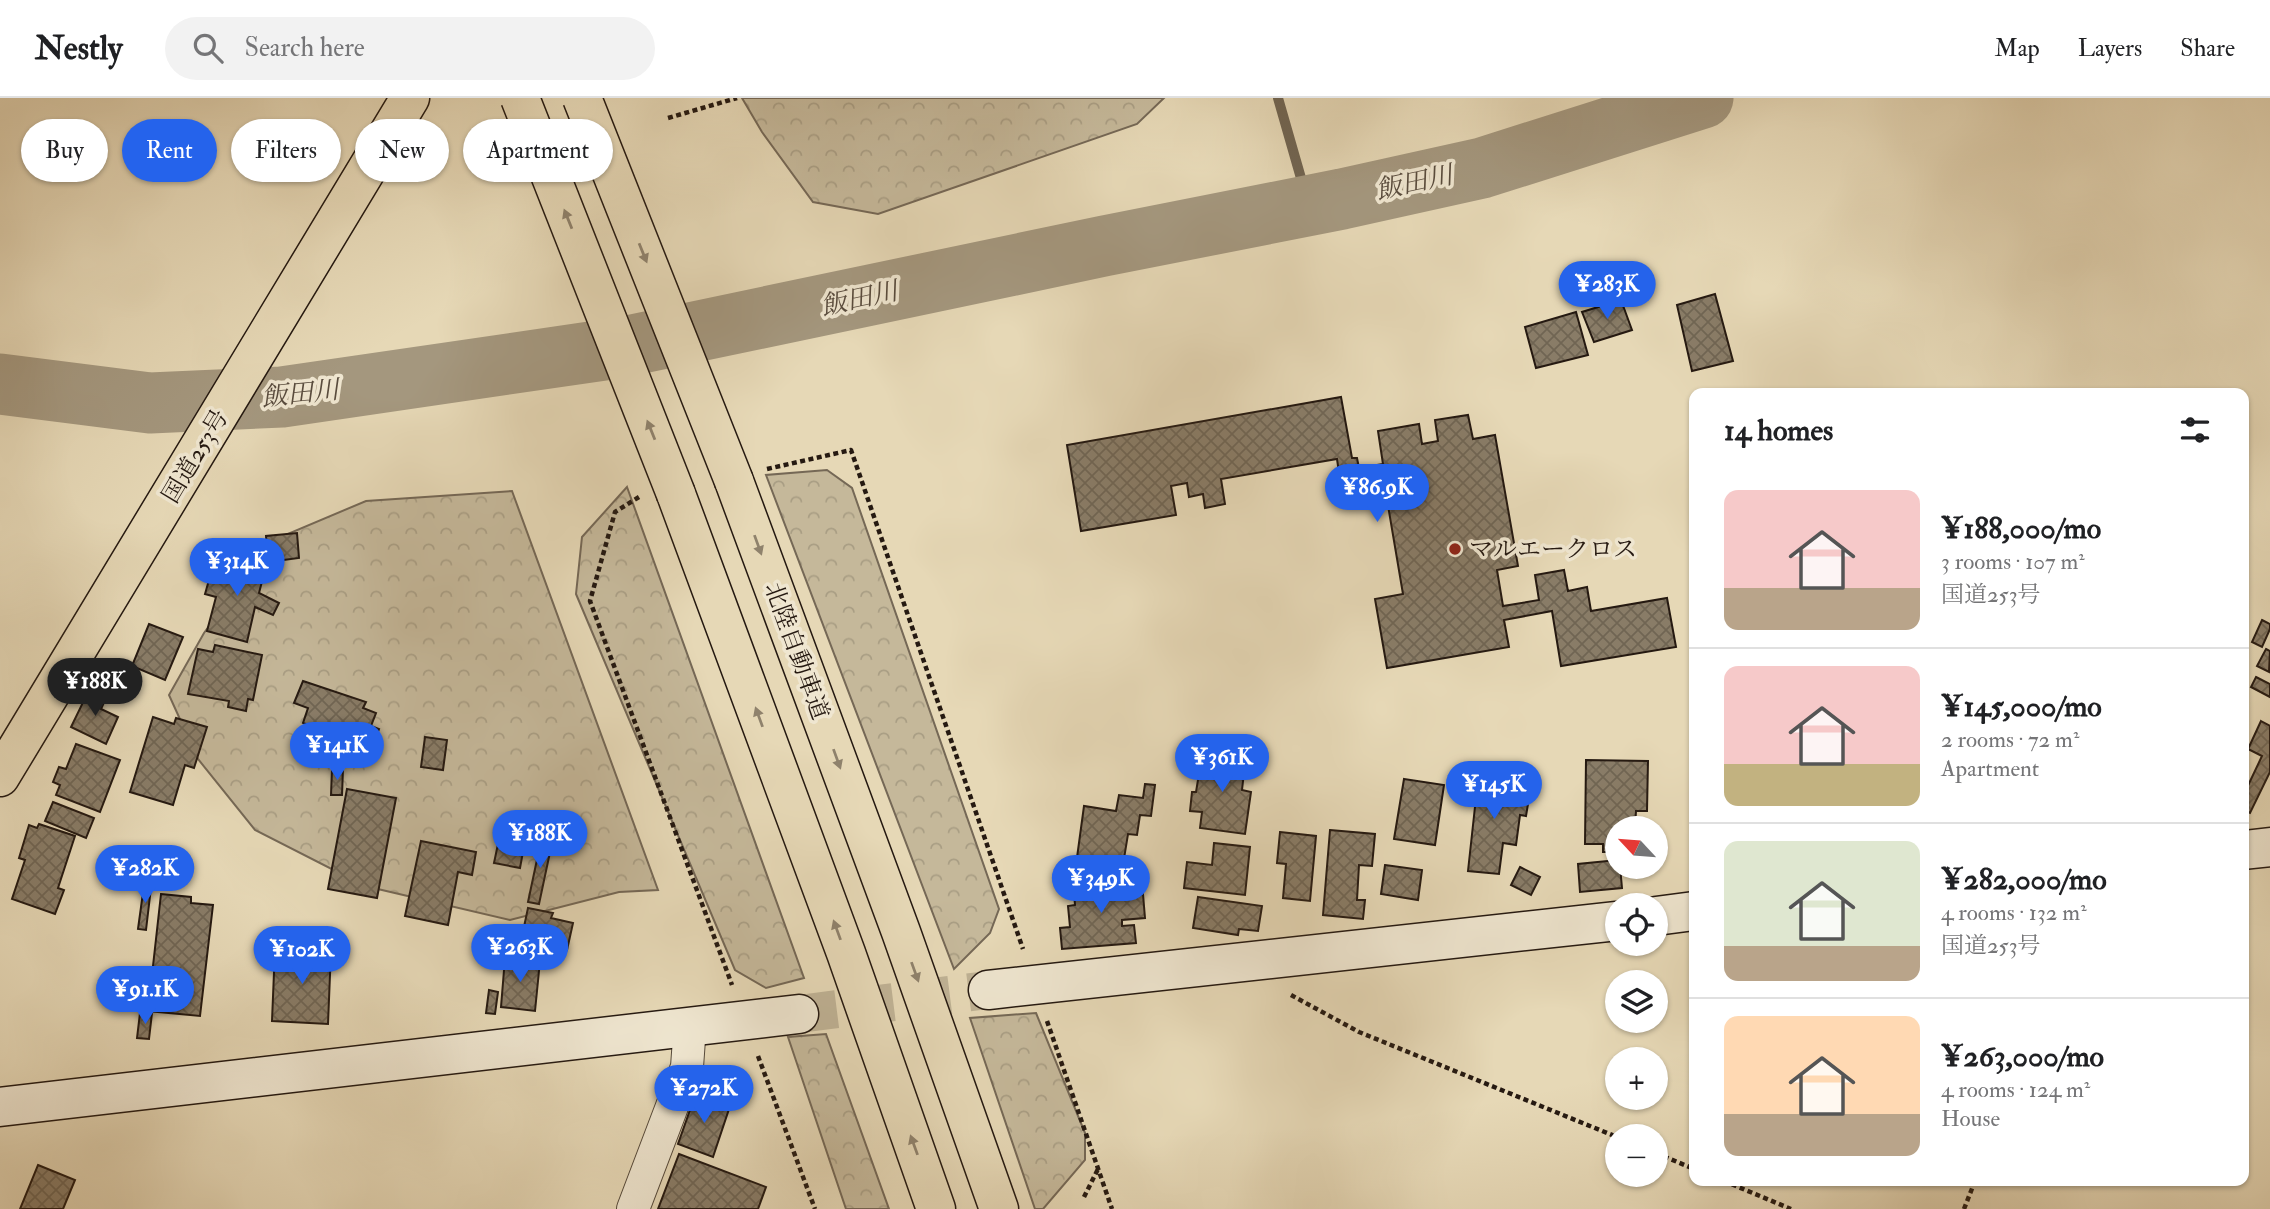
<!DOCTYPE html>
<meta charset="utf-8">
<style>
:root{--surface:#fff;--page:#f2f2f2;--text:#202124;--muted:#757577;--line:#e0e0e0;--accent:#2563eb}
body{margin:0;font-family:"IM FELL Double Pica","Noto Serif JP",serif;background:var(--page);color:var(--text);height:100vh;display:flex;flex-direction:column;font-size:26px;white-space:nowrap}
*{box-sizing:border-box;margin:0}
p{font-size:23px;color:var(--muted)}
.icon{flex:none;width:38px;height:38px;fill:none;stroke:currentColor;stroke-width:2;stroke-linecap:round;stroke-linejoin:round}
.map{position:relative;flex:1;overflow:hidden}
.details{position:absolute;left:1689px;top:290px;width:560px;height:798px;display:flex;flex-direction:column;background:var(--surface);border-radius:14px;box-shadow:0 2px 5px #0004}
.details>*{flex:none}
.top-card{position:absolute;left:21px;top:21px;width:665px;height:63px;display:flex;gap:14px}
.needle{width:46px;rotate:296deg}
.buttons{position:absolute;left:1605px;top:718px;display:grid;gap:14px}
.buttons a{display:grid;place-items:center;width:63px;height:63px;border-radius:50%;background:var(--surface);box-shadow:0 2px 5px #0004;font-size:35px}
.price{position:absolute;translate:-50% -60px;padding:0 16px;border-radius:24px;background:var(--accent);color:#fff;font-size:23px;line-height:46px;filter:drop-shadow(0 2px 4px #0008)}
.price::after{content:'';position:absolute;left:50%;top:42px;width:21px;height:16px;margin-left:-10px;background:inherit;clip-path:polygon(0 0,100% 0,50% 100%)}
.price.current{background:#222;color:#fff}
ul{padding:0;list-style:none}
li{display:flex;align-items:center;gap:21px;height:175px;padding:0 35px}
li+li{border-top:2px solid var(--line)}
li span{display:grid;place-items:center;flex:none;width:196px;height:140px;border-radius:14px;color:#555}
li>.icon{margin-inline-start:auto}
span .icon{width:84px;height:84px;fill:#fffc;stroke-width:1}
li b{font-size:30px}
h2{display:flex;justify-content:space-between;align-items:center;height:84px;padding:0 35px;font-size:30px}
.tag{padding:0 24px;border-radius:32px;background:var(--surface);box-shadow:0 2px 5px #0004;font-size:24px;line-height:63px}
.tag.current{background:var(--accent);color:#fff}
header{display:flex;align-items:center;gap:42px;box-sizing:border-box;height:98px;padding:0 35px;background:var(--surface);border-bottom:2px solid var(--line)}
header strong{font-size:33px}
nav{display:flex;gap:38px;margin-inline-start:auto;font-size:24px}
.search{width:490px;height:63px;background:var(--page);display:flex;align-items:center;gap:18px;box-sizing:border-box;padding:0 24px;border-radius:38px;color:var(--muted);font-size:26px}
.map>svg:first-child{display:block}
.forest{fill:url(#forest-crowns);stroke:#756856;stroke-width:2}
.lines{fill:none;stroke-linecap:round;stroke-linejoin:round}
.stream{stroke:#716552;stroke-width:10}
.river{stroke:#a4977e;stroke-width:61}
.building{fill:url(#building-cross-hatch);stroke:#251911;stroke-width:2}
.secondary-tunnel{stroke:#bfb295;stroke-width:38;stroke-dasharray:38 19;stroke-linecap:butt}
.street-casing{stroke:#55493a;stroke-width:34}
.secondary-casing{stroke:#251911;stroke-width:41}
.highway-casing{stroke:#251911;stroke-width:41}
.path{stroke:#251911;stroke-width:4.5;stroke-dasharray:5 3.5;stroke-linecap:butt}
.street{stroke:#efe6d0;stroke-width:32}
.secondary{stroke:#efe6d0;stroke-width:38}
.highway{stroke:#e6d8b6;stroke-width:38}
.highway-bridge-casing{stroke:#251911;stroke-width:41;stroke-linecap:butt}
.highway-bridge{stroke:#e6d8b6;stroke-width:38}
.oneway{fill:#8f826c}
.poi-dot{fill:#8f2418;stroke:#efe6d0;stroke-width:2.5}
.labels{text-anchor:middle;stroke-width:7;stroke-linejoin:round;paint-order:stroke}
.street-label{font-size:24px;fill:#251911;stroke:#efe6d0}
.poi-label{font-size:24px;fill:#251911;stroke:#efe6d0;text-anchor:start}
.water-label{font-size:26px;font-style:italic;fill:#584b3d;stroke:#efe6d0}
</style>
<header>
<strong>Nestly</strong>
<div class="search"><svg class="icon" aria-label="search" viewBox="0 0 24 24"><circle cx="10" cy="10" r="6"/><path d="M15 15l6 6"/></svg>Search here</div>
<nav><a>Map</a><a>Layers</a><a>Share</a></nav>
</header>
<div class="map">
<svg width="2270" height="1111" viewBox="0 0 2270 1111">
<defs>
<pattern id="forest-crowns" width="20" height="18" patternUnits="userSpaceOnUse" patternTransform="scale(1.75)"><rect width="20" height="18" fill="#c5b89a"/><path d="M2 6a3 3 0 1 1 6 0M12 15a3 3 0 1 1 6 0" fill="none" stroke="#a99e84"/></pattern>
<pattern id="building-cross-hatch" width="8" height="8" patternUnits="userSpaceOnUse" patternTransform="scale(1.75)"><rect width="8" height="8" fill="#897c67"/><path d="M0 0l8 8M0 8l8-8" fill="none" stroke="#706553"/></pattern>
</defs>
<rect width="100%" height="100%" fill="#e6d8b6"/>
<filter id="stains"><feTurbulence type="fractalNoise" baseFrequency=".00286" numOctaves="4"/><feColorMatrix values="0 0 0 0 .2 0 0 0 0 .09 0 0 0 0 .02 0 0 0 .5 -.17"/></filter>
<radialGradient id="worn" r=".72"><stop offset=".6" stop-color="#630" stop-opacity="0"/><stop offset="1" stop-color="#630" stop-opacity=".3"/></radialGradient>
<!-- forest -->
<g class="forest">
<polygon points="742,0 1164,0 1137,26 878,116 813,104 762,34"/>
<polygon points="827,372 852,390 999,811 990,835 954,871 766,377"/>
<polygon points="627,389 804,880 766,890 735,872 576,496 582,439"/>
<polygon points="512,393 658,792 619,794 510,822 365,788 255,732 198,661 169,597 204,535 271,443 366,403"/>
<polygon points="1036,915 1085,1035 1085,1062 1043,1111 1035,1111 970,920"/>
<polygon points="826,936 889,1111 846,1111 788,939"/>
</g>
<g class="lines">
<!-- stream -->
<polyline class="stream" points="1278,0 1309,108"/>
<!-- river -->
<polyline class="river" points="0,286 150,305 282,299 618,250 1104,148 1342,101 1482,70 1703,0"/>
</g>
<!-- building -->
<g class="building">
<polygon points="1715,196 1733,263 1692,273 1677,207"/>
<polygon points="1621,202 1632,232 1594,244 1582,214"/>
<polygon points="1576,214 1588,257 1536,270 1525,229"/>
<polygon points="1341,299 1352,360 1357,360 1359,370 1383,366 1378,333 1419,326 1422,346 1438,343 1435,322 1468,317 1473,341 1495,337 1518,468 1497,472 1503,508 1539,502 1535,477 1564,472 1568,493 1587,489 1591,513 1667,500 1676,549 1561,568 1552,513 1504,522 1509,549 1387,570 1375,501 1403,496 1383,378 1352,384 1354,393 1342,395 1337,361 1221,381 1225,406 1205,410 1203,396 1189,399 1187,385 1171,388 1176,417 1081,433 1067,347"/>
<polygon points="297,435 299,460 268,464 266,438"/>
<polygon points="226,457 266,468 259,495 279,505 273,517 255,509 247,544 207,533 216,499 205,496 213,468 223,470"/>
<polygon points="2262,522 2270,526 2270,531 2262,549 2252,544"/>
<polygon points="149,526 183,539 165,582 132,568"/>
<polygon points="215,547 262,557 253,602 248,601 246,613 228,609 229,603 188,596 198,551 213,554"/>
<polygon points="2266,551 2270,553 2269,574 2257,568"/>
<polygon points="2256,579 2270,586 2270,599 2251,589"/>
<polygon points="303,583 366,604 363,610 376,615 371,628 379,631 371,652 363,649 361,654 316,636 319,631 303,625 308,610 294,605"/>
<polygon points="89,592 106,600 101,611 118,619 106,646 71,629"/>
<polygon points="153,619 174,626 176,620 207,629 194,670 185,667 173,707 130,694"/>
<polygon points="2261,623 2270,628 2270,674 2250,715 2244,712 2244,696 2262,658 2248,651"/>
<polygon points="425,639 447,642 443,672 421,669"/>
<polygon points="76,646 120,662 100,714 56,697 60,687 53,684 59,669 66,671"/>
<polygon points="1207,652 1246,657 1242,692 1251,694 1245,736 1200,730 1202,714 1190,713 1192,694 1196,694 1199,676 1204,677"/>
<polygon points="1586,662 1648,663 1647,713 1636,713 1635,730 1617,730 1617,754 1603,754 1603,746 1585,746"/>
<polygon points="332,671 343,671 342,697 331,697"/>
<polygon points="1479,672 1508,675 1507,684 1520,685 1518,705 1528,706 1526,718 1520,717 1516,747 1503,745 1499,776 1468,773"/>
<polygon points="1404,681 1444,687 1435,747 1394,741"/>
<polygon points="1145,686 1155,687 1151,718 1140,717 1137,737 1128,736 1122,773 1076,767 1084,708 1116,713 1119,697 1143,700"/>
<polygon points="347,691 396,700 377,800 328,791"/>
<polygon points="53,704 94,720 86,740 45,723"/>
<polygon points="39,726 75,738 58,790 64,792 55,816 12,801 25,762 19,760 29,727 37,730"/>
<polygon points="502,727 527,732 520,770 494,765"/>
<polygon points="1330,732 1375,736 1372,768 1359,767 1357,802 1365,802 1363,821 1323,817"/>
<polygon points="1280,734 1316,738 1310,803 1283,800 1286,766 1277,765"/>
<polygon points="542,738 553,740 539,806 528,804"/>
<polygon points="421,743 476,754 472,777 458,774 448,827 405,818"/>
<polygon points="1214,745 1250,749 1245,797 1184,790 1187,764 1212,767"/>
<polygon points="1617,762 1617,768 1620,768 1622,790 1580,794 1578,766"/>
<polygon points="1385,767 1422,772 1418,802 1381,796"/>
<polygon points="1520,769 1540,779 1531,797 1511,787"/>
<polygon points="1117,779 1118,798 1143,796 1145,820 1122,822 1122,828 1134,827 1136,845 1062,851 1060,830 1070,829 1068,808 1075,807 1073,783"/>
<polygon points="145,780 152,781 146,832 138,831"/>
<polygon points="161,796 191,799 191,805 213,807 200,918 148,913"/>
<polygon points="1198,799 1262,808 1258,833 1239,831 1238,837 1193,830"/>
<polygon points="528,810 553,815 551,820 573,825 567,852 521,843"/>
<polygon points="275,850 331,852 328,926 272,923"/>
<polygon points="505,860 540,863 535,913 501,909"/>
<polygon points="489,892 498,894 495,916 486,915"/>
<polygon points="140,915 152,915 149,941 137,940"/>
<polygon points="696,995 730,1008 713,1059 678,1046"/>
<polygon points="679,1056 766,1089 758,1111 658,1111"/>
<polygon points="38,1067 75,1082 63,1111 20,1111"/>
</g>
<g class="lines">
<!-- secondary-tunnel -->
<polyline class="secondary-tunnel" points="799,916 988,892"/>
<defs>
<polyline id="street" points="633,1111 687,969 690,927"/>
<g id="secondary">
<polyline points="2244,752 2270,749"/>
<polyline points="1656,818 1694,813"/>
<polyline points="988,892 1617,823"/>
<polyline points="0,1009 799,916"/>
</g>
<g id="highway">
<polyline points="734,383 901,834 999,1111"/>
<polyline points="676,396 846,855 936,1111"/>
<polyline points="0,679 410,0"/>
</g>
</defs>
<!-- street casing -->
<use href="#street" class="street-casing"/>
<!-- secondary casing -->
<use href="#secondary" class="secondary-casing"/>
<!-- highway casing -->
<use href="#highway" class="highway-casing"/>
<!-- path -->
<g class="path">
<polyline points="668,20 737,0"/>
<polyline points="767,371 851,352 1023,851"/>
<polyline points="639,399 615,414 590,503 732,887"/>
<polyline points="1291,897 1359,934 1617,1039"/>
<polyline points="1047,923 1112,1111"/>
<polyline points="758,958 815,1111"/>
<polyline points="1656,1055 1694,1071"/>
<polyline points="1724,1083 1791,1111"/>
<polyline points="1084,1099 1098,1071"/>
<polyline points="1964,1111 1975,1083"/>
</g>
<!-- street -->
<use href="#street" class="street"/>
<!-- secondary -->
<use href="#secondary" class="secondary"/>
<!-- highway -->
<use href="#highway" class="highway"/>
<defs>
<g id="highway-bridge">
<polyline points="520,0 676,396"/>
<polyline points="582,0 734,383"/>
</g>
</defs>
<!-- highway-bridge casing -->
<use href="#highway-bridge" class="highway-bridge-casing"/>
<!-- highway-bridge -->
<use href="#highway-bridge" class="highway-bridge"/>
</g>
<!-- one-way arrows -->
<defs><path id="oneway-solid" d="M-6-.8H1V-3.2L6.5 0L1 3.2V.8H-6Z" transform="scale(1.75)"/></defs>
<g class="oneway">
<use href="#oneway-solid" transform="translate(568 121) rotate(-112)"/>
<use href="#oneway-solid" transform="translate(643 155) rotate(68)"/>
<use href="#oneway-solid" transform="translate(651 332) rotate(-112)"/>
<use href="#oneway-solid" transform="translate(758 447) rotate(70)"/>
<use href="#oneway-solid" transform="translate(759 619) rotate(-110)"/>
<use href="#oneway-solid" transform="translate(837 661) rotate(70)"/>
<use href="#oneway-solid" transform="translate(837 832) rotate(-110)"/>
<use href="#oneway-solid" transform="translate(915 874) rotate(70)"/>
<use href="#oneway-solid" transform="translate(914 1047) rotate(-110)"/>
</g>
<!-- markers -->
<circle class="poi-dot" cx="1455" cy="451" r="7"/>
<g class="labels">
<!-- street labels -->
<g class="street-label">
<text transform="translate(195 358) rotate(-59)" y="8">国道253号</text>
<text transform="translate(797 553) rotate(70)" y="8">北陸自動車道</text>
</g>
<!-- poi labels -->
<g class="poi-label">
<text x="1469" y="459">マルエークロス</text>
</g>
<!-- water labels -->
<g class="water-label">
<text transform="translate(1414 84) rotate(-12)" y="9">飯田川</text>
<text transform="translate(859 200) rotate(-12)" y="9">飯田川</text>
<text transform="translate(300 295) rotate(-6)" y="9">飯田川</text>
</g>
</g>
<rect width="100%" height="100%" filter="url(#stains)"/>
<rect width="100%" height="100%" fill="url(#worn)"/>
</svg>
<div class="buttons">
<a><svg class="needle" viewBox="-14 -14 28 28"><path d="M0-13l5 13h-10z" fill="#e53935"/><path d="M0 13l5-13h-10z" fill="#757577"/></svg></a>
<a><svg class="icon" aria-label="locate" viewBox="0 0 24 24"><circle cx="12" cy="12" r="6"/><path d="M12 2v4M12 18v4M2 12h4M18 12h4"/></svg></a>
<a><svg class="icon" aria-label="layers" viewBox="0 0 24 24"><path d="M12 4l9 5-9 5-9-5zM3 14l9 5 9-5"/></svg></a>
<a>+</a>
<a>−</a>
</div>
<b class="price" style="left:1607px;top:223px">¥283K</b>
<b class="price" style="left:1377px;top:426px">¥86.9K</b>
<b class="price" style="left:237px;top:500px">¥314K</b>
<b class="price current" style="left:95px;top:620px">¥188K</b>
<b class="price" style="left:337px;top:684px">¥141K</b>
<b class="price" style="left:1222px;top:696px">¥361K</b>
<b class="price" style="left:1494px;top:723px">¥145K</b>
<b class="price" style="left:540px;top:772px">¥188K</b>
<b class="price" style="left:145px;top:807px">¥282K</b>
<b class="price" style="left:1101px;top:817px">¥349K</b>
<b class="price" style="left:520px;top:886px">¥263K</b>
<b class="price" style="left:302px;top:888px">¥102K</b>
<b class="price" style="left:145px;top:928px">¥91.1K</b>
<b class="price" style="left:704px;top:1027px">¥272K</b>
<div class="top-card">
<a class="tag">Buy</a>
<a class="tag current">Rent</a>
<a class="tag">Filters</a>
<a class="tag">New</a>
<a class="tag">Apartment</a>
</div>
<section class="details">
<h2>14 homes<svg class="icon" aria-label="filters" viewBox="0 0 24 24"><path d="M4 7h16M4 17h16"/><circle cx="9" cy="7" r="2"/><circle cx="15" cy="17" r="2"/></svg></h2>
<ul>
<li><span style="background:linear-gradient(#f6c9c9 70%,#b9a48a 0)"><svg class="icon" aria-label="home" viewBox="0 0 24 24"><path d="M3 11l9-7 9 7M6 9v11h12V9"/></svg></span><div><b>¥188,000/mo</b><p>3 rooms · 107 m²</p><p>国道253号</p></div></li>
<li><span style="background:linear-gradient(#f6c9c9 70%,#c2b280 0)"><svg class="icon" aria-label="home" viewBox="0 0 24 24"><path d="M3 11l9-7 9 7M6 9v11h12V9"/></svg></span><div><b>¥145,000/mo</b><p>2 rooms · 72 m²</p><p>Apartment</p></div></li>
<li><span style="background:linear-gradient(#dfe7d0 75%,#b9a48a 0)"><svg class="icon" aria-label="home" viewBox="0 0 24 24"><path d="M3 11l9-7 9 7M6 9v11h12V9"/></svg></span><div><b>¥282,000/mo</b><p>4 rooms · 132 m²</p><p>国道253号</p></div></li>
<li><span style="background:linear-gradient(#ffd9b3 70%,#b9a48a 0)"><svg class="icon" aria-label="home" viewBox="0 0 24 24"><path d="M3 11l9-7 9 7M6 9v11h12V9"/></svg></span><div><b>¥263,000/mo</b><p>4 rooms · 124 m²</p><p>House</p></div></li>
</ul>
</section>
</div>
